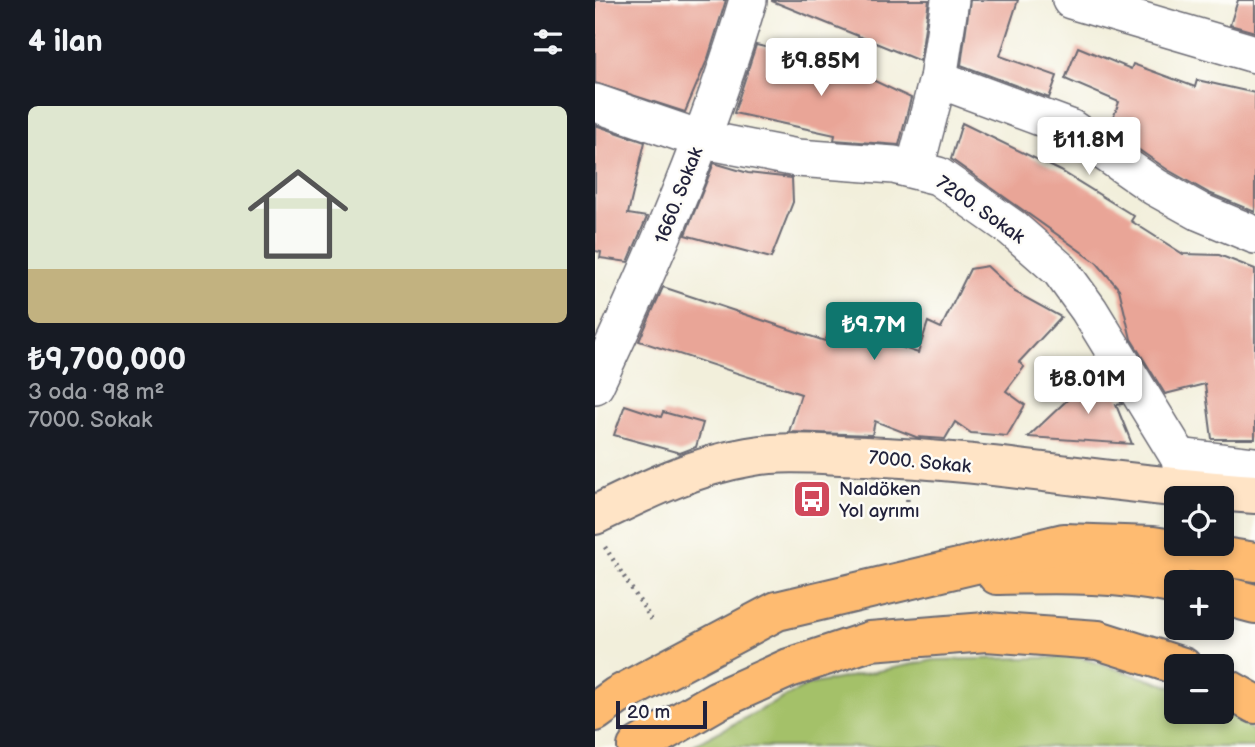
<!DOCTYPE html>
<html lang="tr">
<meta charset="utf-8">
<style>
:root{--surface:#171b24;--page:#20242c;--text:#f1f3f6;--muted:#9ea1a6;--line:#363941;--accent:#0f766e}
body{margin:0;font-family:"Balsamiq Sans",sans-serif;background:var(--page);color:var(--text);height:100vh;display:flex;flex-direction:column;font-size:26px;white-space:nowrap}
*{box-sizing:border-box;margin:0}
p{font-size:23px;color:var(--muted)}
.icon{flex:none;width:38px;height:38px;fill:none;stroke:currentColor;stroke-width:2;stroke-linecap:round;stroke-linejoin:round}
.map{position:relative;flex:1;overflow:hidden}
.sheet{display:flex;flex-direction:column;background:var(--surface);width:595px}
.sheet>*{flex:none}
.fabs{position:absolute;left:569px;top:486px;display:grid;gap:14px}
.fabs a{display:grid;place-items:center;width:70px;height:70px;border-radius:10px;background:var(--surface);box-shadow:0 4px 10px #0003;font-size:35px}
.scale{position:absolute;left:21px;bottom:18px;width:91px;box-sizing:border-box;padding-left:7px;border:4px solid #22223b;border-top:0;font-size:19px;line-height:24px;white-space:nowrap;color:#22223b;-webkit-text-stroke:5px #fdfcf7;paint-order:stroke}
.price{position:absolute;translate:-50% -60px;padding:0 16px;border-radius:7px;background:#fff;color:#222;font-size:23px;line-height:46px;filter:drop-shadow(0 2px 4px #0008)}
.price::after{content:'';position:absolute;left:50%;top:42px;width:21px;height:16px;margin-left:-10px;background:inherit;clip-path:polygon(0 0,100% 0,50% 100%)}
.price.active{background:var(--accent);color:#fff}
ul{padding:0;list-style:none}
li{display:grid;align-content:center;gap:14px;height:371px;padding:0 28px}
li+li{border-top:2px solid var(--line)}
li span{display:grid;place-items:center;height:217px;border-radius:10px;color:#555}
li>.icon{margin-inline-start:auto}
span .icon{width:126px;height:126px;fill:#fffc;stroke-width:1}
li b{font-size:30px}
h2{display:flex;justify-content:space-between;align-items:center;height:84px;padding:0 28px;font-size:30px}
main{display:flex;flex:1;min-height:0}
.map>svg:first-child{display:block}
.grass{fill:#a4c169;stroke:#637252;stroke-width:2}
.building{fill:#e9a597}
.lines{fill:none;stroke-linecap:round;stroke-linejoin:round}
.street-casing{stroke:#6b6a73;stroke-width:40}
.secondary-casing{stroke:#6b6a73;stroke-width:42}
.highway-casing{stroke:#6b6a73;stroke-width:42}
.path{stroke:#6b6a73;stroke-width:4.5;stroke-dasharray:2 5;stroke-linecap:butt}
.street{stroke:#fff;stroke-width:37}
.secondary{stroke:#ffe4c6;stroke-width:38}
.highway{stroke:#febb71;stroke-width:38}
.labels{text-anchor:middle;stroke-width:5;stroke-linejoin:round;paint-order:stroke}
.street-label{font-size:19px;fill:#22223b;stroke:#fdfcf7}
.poi-label{font-size:19px;fill:#22223b;stroke:#fdfcf7;text-anchor:start}
</style>
<main>
<section class="sheet">
<h2>4 ilan<svg class="icon" aria-label="filters" viewBox="0 0 24 24"><path d="M4 7h16M4 17h16"/><circle cx="9" cy="7" r="2"/><circle cx="15" cy="17" r="2"/></svg></h2>
<ul>
<li><span style="background:linear-gradient(#dfe7d0 75%,#c2b280 0)"><svg class="icon" aria-label="home" viewBox="0 0 24 24"><path d="M3 11l9-7 9 7M6 9v11h12V9"/></svg></span><div><b>₺9,700,000</b><p>3 oda · 98 m²</p><p>7000. Sokak</p></div></li>
</ul>
</section>
<div class="map">
<svg width="660" height="747" viewBox="0 0 660 747">
<rect width="100%" height="100%" fill="#fdfcf7"/>
<filter id="ink" filterUnits="userSpaceOnUse"><feTurbulence type="fractalNoise" baseFrequency=".0143" numOctaves="2"/><feDisplacementMap in="SourceGraphic" scale="14" xChannelSelector="R" yChannelSelector="G"/><feConvolveMatrix kernelMatrix="1 2 1 2 8 2 1 2 1" color-interpolation-filters="sRGB"/></filter>
<filter id="wash" filterUnits="userSpaceOnUse"><feTurbulence type="fractalNoise" baseFrequency=".00686" numOctaves="4" result="noise"/><feDisplacementMap in="SourceGraphic" scale="28" xChannelSelector="R" yChannelSelector="G"/><feGaussianBlur stdDeviation="1.57" result="paint"/><feColorMatrix in="noise" values="0 0 0 0 0 0 0 0 0 0 0 0 0 0 0 0 0 1.4 0 .05"/><feComposite in="paint" operator="in"/></filter>
<g filter="url(#wash)">
<rect width="100%" height="100%" fill="#f2efdb"/>
<!-- grass -->
<path class="grass" d="M483,657L581,688V712C620,712 630,705 660,733V747H95L213,685L339,660Z"/>
<g id="blocks">
<!-- building -->
<g class="building">
<polygon points="0,0 131,0 113,58 90,112 0,83"/>
<polygon points="177,0 334,0 325,61 177,1"/>
<polygon points="375,0 423,0 405,56 462,76 454,98 366,65"/>
<polygon points="643,0 660,0 660,32 635,25"/>
<polygon points="161,45 253,65 252,68 316,98 304,145 239,140 240,135 139,113"/>
<polygon points="483,47 536,69 538,64 600,87 602,80 660,93 660,212 614,193 573,170 514,129 524,102 470,79"/>
<polygon points="367,123 466,171 539,216 536,221 588,254 624,255 660,269 660,439 617,439 610,384 570,394 536,339 524,289 502,263 356,159"/>
<polygon points="0,125 50,142 33,214 52,217 33,262 5,258 6,252 0,251"/>
<polygon points="119,163 153,173 197,178 198,202 176,258 90,235"/>
<polygon points="392,266 420,292 466,317 424,362 429,367 411,391 430,405 412,436 376,433 360,422 350,439 321,437 280,421 277,435 194,432 206,394 44,341 68,287 230,341 239,324 323,353 333,322 346,328 375,269"/>
<polygon points="505,369 527,404 521,405 537,444 433,437"/>
<polygon points="30,405 66,417 68,412 108,423 101,447 85,453 19,435"/>
</g>
</g>
</g>
<g filter="url(#ink)">
<use href="#blocks" fill-opacity="0" stroke="#6b6a73" stroke-width="2"/>
<g class="lines">
<defs>
<g id="street">
<polyline points="476,0 660,54"/>
<polyline points="343,79 475,128 560,187 605,212 660,235"/>
<polyline points="0,103 105,139 202,158 299,165 343,176 417,228 465,270 494,310 584,457 594,490"/>
<polyline points="320,168 343,79 355,0"/>
<path d="M0,385C59,260 114,133 153,0"/>
<polyline points="584,457 660,466"/>
</g>
<path id="secondary" d="M0,515C49,491 99,466 153,457C191,450 231,455 270,456C400,461 530,486 660,494"/>
<g id="highway">
<path d="M402,575C462,574 522,572 581,585"/>
<polyline points="626,595 660,604"/>
<polyline points="626,685 660,704"/>
<polyline points="0,712 22,696 182,611 469,543 558,546 660,562"/>
<polyline points="42,747 123,700 194,668 275,641 391,632 503,640 588,667"/>
</g>
</defs>
<!-- street casing -->
<use href="#street" class="street-casing"/>
<!-- secondary casing -->
<use href="#secondary" class="secondary-casing"/>
<!-- highway casing -->
<use href="#highway" class="highway-casing"/>
<!-- path -->
<g class="path">
<polyline points="312,492 313,514"/>
<polyline points="10,547 58,622"/>
</g>
<!-- street -->
<use href="#street" class="street"/>
<!-- secondary -->
<use href="#secondary" class="secondary"/>
<!-- highway -->
<use href="#highway" class="highway"/>
</g>
</g>
<!-- icons -->
<defs>
<symbol id="bus-square" viewBox="-11 -11 22 22"><rect x="-9" y="-9" width="18" height="18" rx="4" fill="#d1495b" stroke="#fdfcf7"/><path d="M-5-6H5V4H4V6H2V4H-2V6H-4V4H-5ZM-3.5-4V0h7V-4ZM-3.5 1.2v1.5H-2V1.2ZM2 1.2v1.5H3.5V1.2Z" fill="#fff"/></symbol>
</defs>
<g fill-rule="evenodd">
<use href="#bus-square" x="195" y="477" width="44" height="44"/>
</g>
<g class="labels">
<!-- street labels -->
<g class="street-label">
<text transform="translate(83 195) rotate(-69)" y="7">1660. Sokak</text>
<text transform="translate(386 209) rotate(35)" y="7">7200. Sokak</text>
<text transform="translate(325 461) rotate(5)" y="7">7000. Sokak</text>
</g>
<!-- poi labels -->
<g class="poi-label">
<text x="244" y="495">Naldöken<tspan x="244" dy="22">Yol ayrımı</tspan></text>
</g>
</g>
</svg>
<div class="fabs">
<a><svg class="icon" aria-label="locate" viewBox="0 0 24 24"><circle cx="12" cy="12" r="6"/><path d="M12 2v4M12 18v4M2 12h4M18 12h4"/></svg></a>
<a>+</a>
<a>−</a>
</div>
<div class="scale">20 m</div>
<b class="price" style="left:226px;top:98px">₺9.85M</b>
<b class="price" style="left:494px;top:177px">₺11.8M</b>
<b class="price active" style="left:279px;top:362px">₺9.7M</b>
<b class="price" style="left:493px;top:416px">₺8.01M</b>
</div>
</main>
